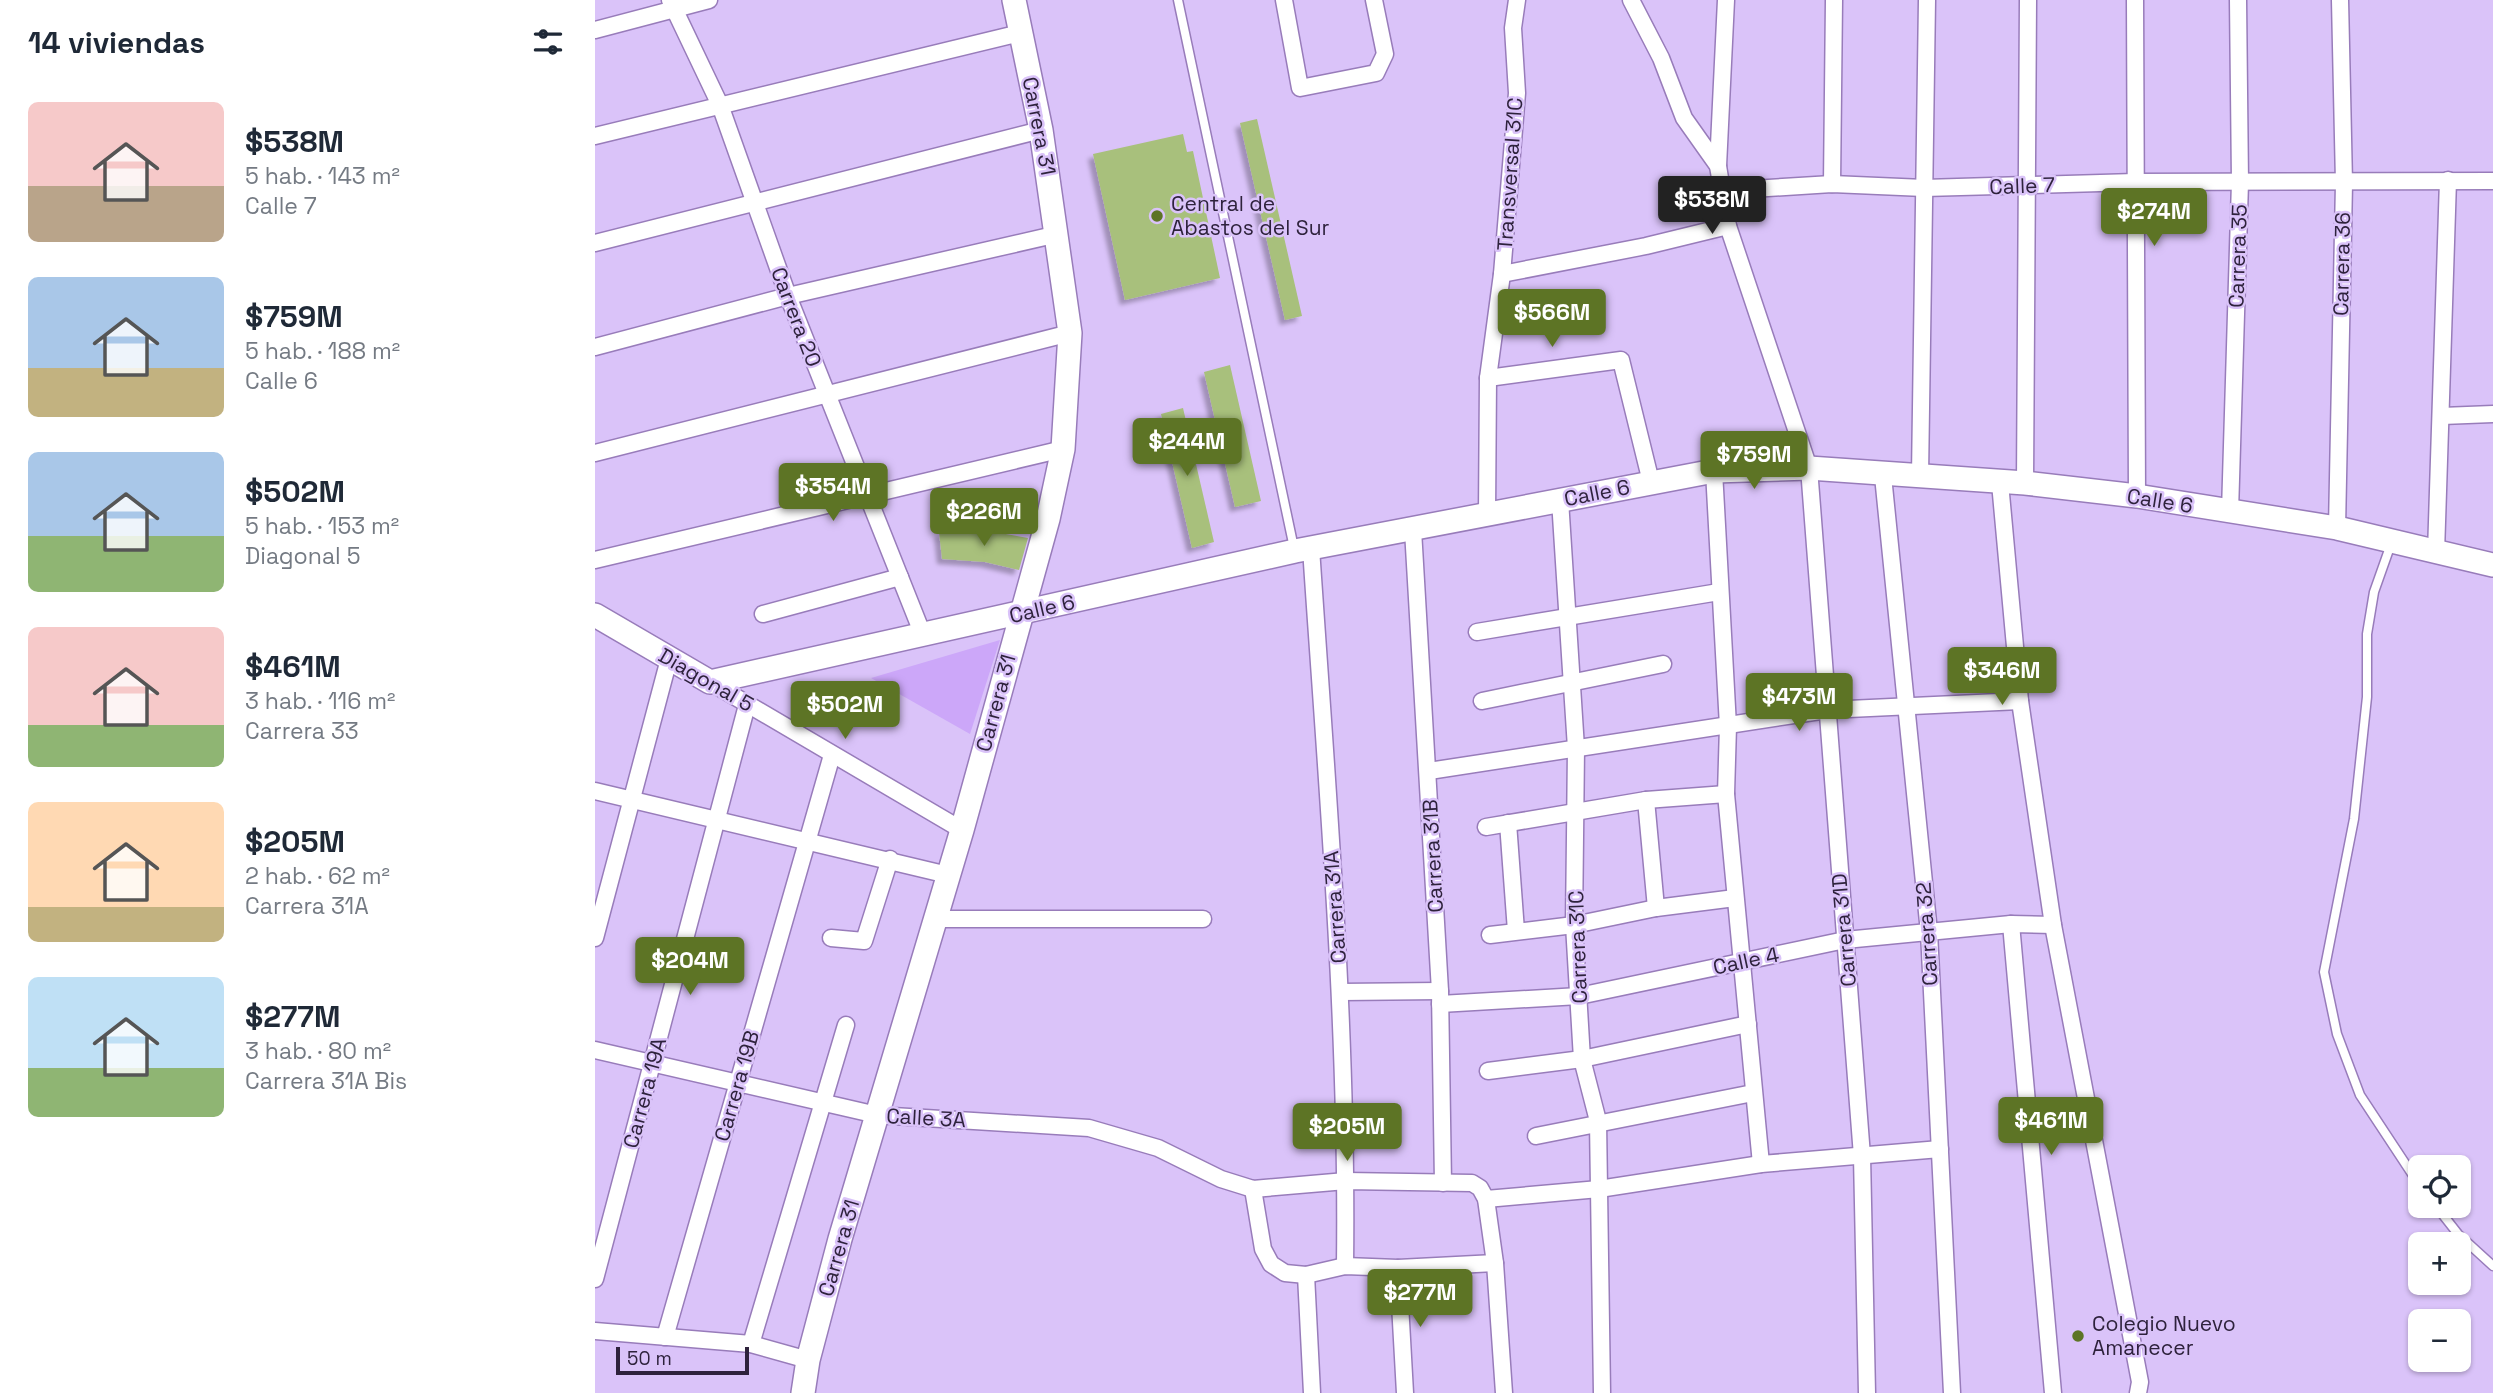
<!DOCTYPE html>
<html lang="es">
<meta charset="utf-8">
<style>
:root{--surface:#fff;--page:#f6f6f7;--text:#1f2937;--muted:#747a83;--accent:#5d7425}
body{margin:0;font-family:"Space Grotesk",sans-serif;background:var(--page);color:var(--text);height:100vh;display:flex;flex-direction:column;font-size:26px;white-space:nowrap}
*{box-sizing:border-box;margin:0}
p{font-size:23px;color:var(--muted)}
.icon{flex:none;width:38px;height:38px;fill:none;stroke:currentColor;stroke-width:2;stroke-linecap:round;stroke-linejoin:round}
.map{position:relative;flex:1;overflow:hidden}
.details{display:flex;flex-direction:column;background:var(--surface);width:595px}
.details>*{flex:none}
.fabs{position:absolute;left:1813px;top:1155px;display:grid;gap:14px}
.fabs a{display:grid;place-items:center;width:63px;height:63px;border-radius:10px;background:var(--surface);box-shadow:0 2px 5px #0004;font-size:35px}
.scale{position:absolute;left:21px;bottom:18px;width:133px;box-sizing:border-box;padding-left:7px;border:4px solid #2e223c;border-top:0;font-size:19px;line-height:24px;white-space:nowrap;color:#2e223c;-webkit-text-stroke:5px #dac3f9;paint-order:stroke}
.price{position:absolute;translate:-50% -60px;padding:0 16px;border-radius:7px;background:var(--accent);color:#fff;font-size:23px;line-height:46px;filter:drop-shadow(0 2px 4px #0008)}
.price::after{content:'';position:absolute;left:50%;top:42px;width:21px;height:16px;margin-left:-10px;background:inherit;clip-path:polygon(0 0,100% 0,50% 100%)}
.price.active{background:#222;color:#fff}
ul{padding:0;list-style:none}
li{display:flex;align-items:center;gap:21px;height:175px;padding:0 28px}
li span{display:grid;place-items:center;flex:none;width:196px;height:140px;border-radius:10px;color:#555}
li>.icon{margin-inline-start:auto}
span .icon{width:84px;height:84px;fill:#fffc;stroke-width:1}
li b{font-size:30px}
h2{display:flex;justify-content:space-between;align-items:center;height:84px;padding:0 28px;font-size:30px}
main{display:flex;flex:1;min-height:0}
.map>svg:first-child{display:block}
.green{fill:#cca7f9}
.building{fill:#a8c07b;filter:url(#shadow)}
.lines{fill:none;stroke-linecap:round;stroke-linejoin:round}
.lane-casing{stroke:#987cba;stroke-width:11}
.street-casing{stroke:#987cba;stroke-width:19}
.secondary-casing{stroke:#987cba;stroke-width:26}
.lane{stroke:#fff;stroke-width:8}
.street{stroke:#fff;stroke-width:16}
.secondary{stroke:#fff;stroke-width:23}
.poi-dot{fill:#5d7425;stroke:#dac3f9;stroke-width:2.5}
.labels{text-anchor:middle;stroke-width:5;stroke-linejoin:round;paint-order:stroke}
.street-label{font-size:21px;fill:#2e223c;stroke:#dac3f9}
.poi-label{font-size:21px;fill:#2e223c;stroke:#dac3f9;text-anchor:start}
</style>
<main>
<section class="details">
<h2>14 viviendas<svg class="icon" aria-label="filters" viewBox="0 0 24 24"><path d="M4 7h16M4 17h16"/><circle cx="9" cy="7" r="2"/><circle cx="15" cy="17" r="2"/></svg></h2>
<ul>
<li><span style="background:linear-gradient(#f6c9c9 60%,#b9a48a 0)"><svg class="icon" aria-label="home" viewBox="0 0 24 24"><path d="M3 11l9-7 9 7M6 9v11h12V9"/></svg></span><div><b>$538M</b><p>5 hab. · 143 m²</p><p>Calle 7</p></div></li>
<li><span style="background:linear-gradient(#a9c7e8 65%,#c2b280 0)"><svg class="icon" aria-label="home" viewBox="0 0 24 24"><path d="M3 11l9-7 9 7M6 9v11h12V9"/></svg></span><div><b>$759M</b><p>5 hab. · 188 m²</p><p>Calle 6</p></div></li>
<li><span style="background:linear-gradient(#a9c7e8 60%,#8fb573 0)"><svg class="icon" aria-label="home" viewBox="0 0 24 24"><path d="M3 11l9-7 9 7M6 9v11h12V9"/></svg></span><div><b>$502M</b><p>5 hab. · 153 m²</p><p>Diagonal 5</p></div></li>
<li><span style="background:linear-gradient(#f6c9c9 70%,#8fb573 0)"><svg class="icon" aria-label="home" viewBox="0 0 24 24"><path d="M3 11l9-7 9 7M6 9v11h12V9"/></svg></span><div><b>$461M</b><p>3 hab. · 116 m²</p><p>Carrera 33</p></div></li>
<li><span style="background:linear-gradient(#ffd9b3 75%,#c2b280 0)"><svg class="icon" aria-label="home" viewBox="0 0 24 24"><path d="M3 11l9-7 9 7M6 9v11h12V9"/></svg></span><div><b>$205M</b><p>2 hab. · 62 m²</p><p>Carrera 31A</p></div></li>
<li><span style="background:linear-gradient(#bfe0f5 65%,#8fb573 0)"><svg class="icon" aria-label="home" viewBox="0 0 24 24"><path d="M3 11l9-7 9 7M6 9v11h12V9"/></svg></span><div><b>$277M</b><p>3 hab. · 80 m²</p><p>Carrera 31A Bis</p></div></li>
</ul>
</section>
<div class="map">
<svg width="1898" height="1393" viewBox="0 0 1898 1393">
<defs>
<filter id="shadow"><feDropShadow dx="-5" dy="5" stdDeviation="2" flood-color="#0004"/></filter>
</defs>
<rect width="100%" height="100%" fill="#dac3f9"/>
<!-- green -->
<polygon class="green" points="405,640 375,734 276,678"/>
<!-- building -->
<g class="building">
<polygon points="662,119 707,316 690,320 645,123"/>
<polygon points="588,134 592,152 598,151 625,278 530,300 498,154"/>
<polygon points="635,365 666,501 640,507 609,372"/>
<polygon points="588,408 619,542 597,548 566,414"/>
<polygon points="394,531 433,538 424,570 390,562 347,559 344,532"/>
</g>
<g class="lines">
<defs>
<g id="lane">
<polyline points="583,0 699,548"/>
<polyline points="1796,544 1779,592 1772,634 1772,697 1759,819 1729,972 1742,1034 1765,1095 1825,1186"/>
<polyline points="1841,1206 1863,1234 1898,1266"/>
</g>
<g id="street">
<polyline points="75,0 125,105 193,296 328,635"/>
<polyline points="689,0 705,88 781,73 790,54 779,0"/>
<polyline points="1036,0 1066,58 1089,118 1123,166 1133,226 1214,468 1267,1156 1272,1393"/>
<polyline points="1540,0 1542,496"/>
<polyline points="0,30 114,0"/>
<polyline points="0,136 425,33"/>
<polyline points="1123,166 1131,0"/>
<polyline points="1237,184 1239,0"/>
<polyline points="1125,191 1237,184 1329,188 1540,182 1898,181"/>
<polyline points="0,243 446,130"/>
<polyline points="907,274 1051,246 1133,226"/>
<polyline points="0,347 193,296 463,234"/>
<polyline points="893,378 1026,360 1056,482"/>
<polyline points="1847,416 1898,414"/>
<polyline points="0,453 475,333"/>
<polyline points="1119,471 1133,726 1131,794 1166,1164"/>
<polyline points="1288,476 1334,932 1357,1393"/>
<polyline points="1325,476 1332,0"/>
<polyline points="1405,483 1425,701 1458,925 1545,1382 1543,1393"/>
<polyline points="1430,483 1433,0"/>
<polyline points="965,500 981,748 979,925 987,1059 1003,1121 1007,1393"/>
<polyline points="1635,512 1645,182 1643,0"/>
<polyline points="892,515 893,378 907,274 922,93 918,28 922,0"/>
<polyline points="1742,528 1749,183 1745,0"/>
<polyline points="818,530 845,991 848,1183"/>
<path d="M716,548C732,787 753,1026 750,1266"/>
<polyline points="1841,553 1853,180"/>
<polyline points="0,560 468,449"/>
<polyline points="168,614 305,577"/>
<polyline points="882,632 1124,592"/>
<polyline points="115,682 367,830"/>
<polyline points="887,701 1068,664"/>
<polyline points="834,771 1232,710 1425,701"/>
<polyline points="0,791 353,875"/>
<polyline points="1051,800 1061,908"/>
<polyline points="913,823 921,931"/>
<polyline points="891,827 1051,800 1131,794"/>
<polyline points="340,919 608,919"/>
<polyline points="1416,924 1458,1393"/>
<polyline points="895,935 979,925 1061,908 1140,898"/>
<polyline points="0,938 74,659"/>
<polyline points="236,938 269,941 295,859"/>
<polyline points="746,992 845,991"/>
<polyline points="845,1004 984,996 1250,940 1416,924 1458,925"/>
<polyline points="0,1050 282,1115 494,1128 563,1148 626,1179 658,1189 751,1181 877,1183 885,1188 891,1199 900,1263 909,1393"/>
<polyline points="893,1071 987,1059 1153,1024"/>
<polyline points="941,1136 1158,1093"/>
<polyline points="658,1189 668,1249 676,1264 690,1273 711,1275 750,1266 803,1268 900,1263"/>
<polyline points="891,1199 1004,1189 1166,1164 1345,1149"/>
<polyline points="803,1268 810,1393"/>
<polyline points="711,1275 717,1393"/>
<polyline points="0,1279 152,705"/>
<polyline points="0,1331 156,1344 213,1360"/>
<polyline points="70,1337 237,755"/>
<polyline points="156,1344 251,1025"/>
</g>
<g id="secondary">
<polyline points="0,615 115,682 700,551 1119,471 1214,468 1430,483 1542,496 1742,528 1898,565"/>
<polyline points="208,1393 213,1360 245,1239 367,830 453,519 468,449 475,333 446,130 419,0"/>
</g>
</defs>
<!-- lane casing -->
<use href="#lane" class="lane-casing"/>
<!-- street casing -->
<use href="#street" class="street-casing"/>
<!-- secondary casing -->
<use href="#secondary" class="secondary-casing"/>
<!-- lane -->
<use href="#lane" class="lane"/>
<!-- street -->
<use href="#street" class="street"/>
<!-- secondary -->
<use href="#secondary" class="secondary"/>
</g>
<!-- markers -->
<g class="poi-dot">
<circle cx="562" cy="216" r="7"/>
<circle cx="1483" cy="1336" r="7"/>
</g>
<g class="labels">
<!-- street labels -->
<g class="street-label">
<text transform="translate(444 126) rotate(79)" y="7">Carrera 31</text>
<text transform="translate(915 174) rotate(-86)" y="7">Transversal 31C</text>
<text transform="translate(1427 186) rotate(-2)" y="7">Calle 7</text>
<text transform="translate(1643 256) rotate(-88)" y="7">Carrera 35</text>
<text transform="translate(1747 264) rotate(-89)" y="7">Carrera 36</text>
<text transform="translate(201 317) rotate(69)" y="7">Carrera 20</text>
<text transform="translate(1002 493) rotate(-11)" y="7">Calle 6</text>
<text transform="translate(1565 501) rotate(9)" y="7">Calle 6</text>
<text transform="translate(447 609) rotate(-13)" y="7">Calle 6</text>
<text transform="translate(111 680) rotate(30)" y="7">Diagonal 5</text>
<text transform="translate(401 703) rotate(-75)" y="7">Carrera 31</text>
<text transform="translate(838 856) rotate(-93)" y="7">Carrera 31B</text>
<text transform="translate(740 907) rotate(-94)" y="7">Carrera 31A</text>
<text transform="translate(1249 930) rotate(-95)" y="7">Carrera 31D</text>
<text transform="translate(1332 934) rotate(-94)" y="7">Carrera 32</text>
<text transform="translate(983 947) rotate(-92)" y="7">Carrera 31C</text>
<text transform="translate(1151 961) rotate(-12)" y="7">Calle 4</text>
<text transform="translate(142 1086) rotate(-74)" y="7">Carrera 19B</text>
<text transform="translate(50 1093) rotate(-75)" y="7">Carrera 19A</text>
<text transform="translate(331 1118) rotate(3)" y="7">Calle 3A</text>
<text transform="translate(244 1248) rotate(-74)" y="7">Carrera 31</text>
</g>
<!-- poi labels -->
<g class="poi-label">
<text x="576" y="211">Central de<tspan x="576" dy="24">Abastos del Sur</tspan></text>
<text x="1497" y="1331">Colegio Nuevo<tspan x="1497" dy="24">Amanecer</tspan></text>
</g>
</g>
</svg>
<div class="fabs">
<a><svg class="icon" aria-label="locate" viewBox="0 0 24 24"><circle cx="12" cy="12" r="6"/><path d="M12 2v4M12 18v4M2 12h4M18 12h4"/></svg></a>
<a>+</a>
<a>−</a>
</div>
<div class="scale">50 m</div>
<b class="price active" style="left:1117px;top:236px">$538M</b>
<b class="price" style="left:1559px;top:248px">$274M</b>
<b class="price" style="left:957px;top:349px">$566M</b>
<b class="price" style="left:592px;top:478px">$244M</b>
<b class="price" style="left:1159px;top:491px">$759M</b>
<b class="price" style="left:238px;top:523px">$354M</b>
<b class="price" style="left:389px;top:548px">$226M</b>
<b class="price" style="left:1407px;top:707px">$346M</b>
<b class="price" style="left:1204px;top:733px">$473M</b>
<b class="price" style="left:250px;top:741px">$502M</b>
<b class="price" style="left:95px;top:997px">$204M</b>
<b class="price" style="left:1456px;top:1157px">$461M</b>
<b class="price" style="left:752px;top:1163px">$205M</b>
<b class="price" style="left:825px;top:1329px">$277M</b>
</div>
</main>
